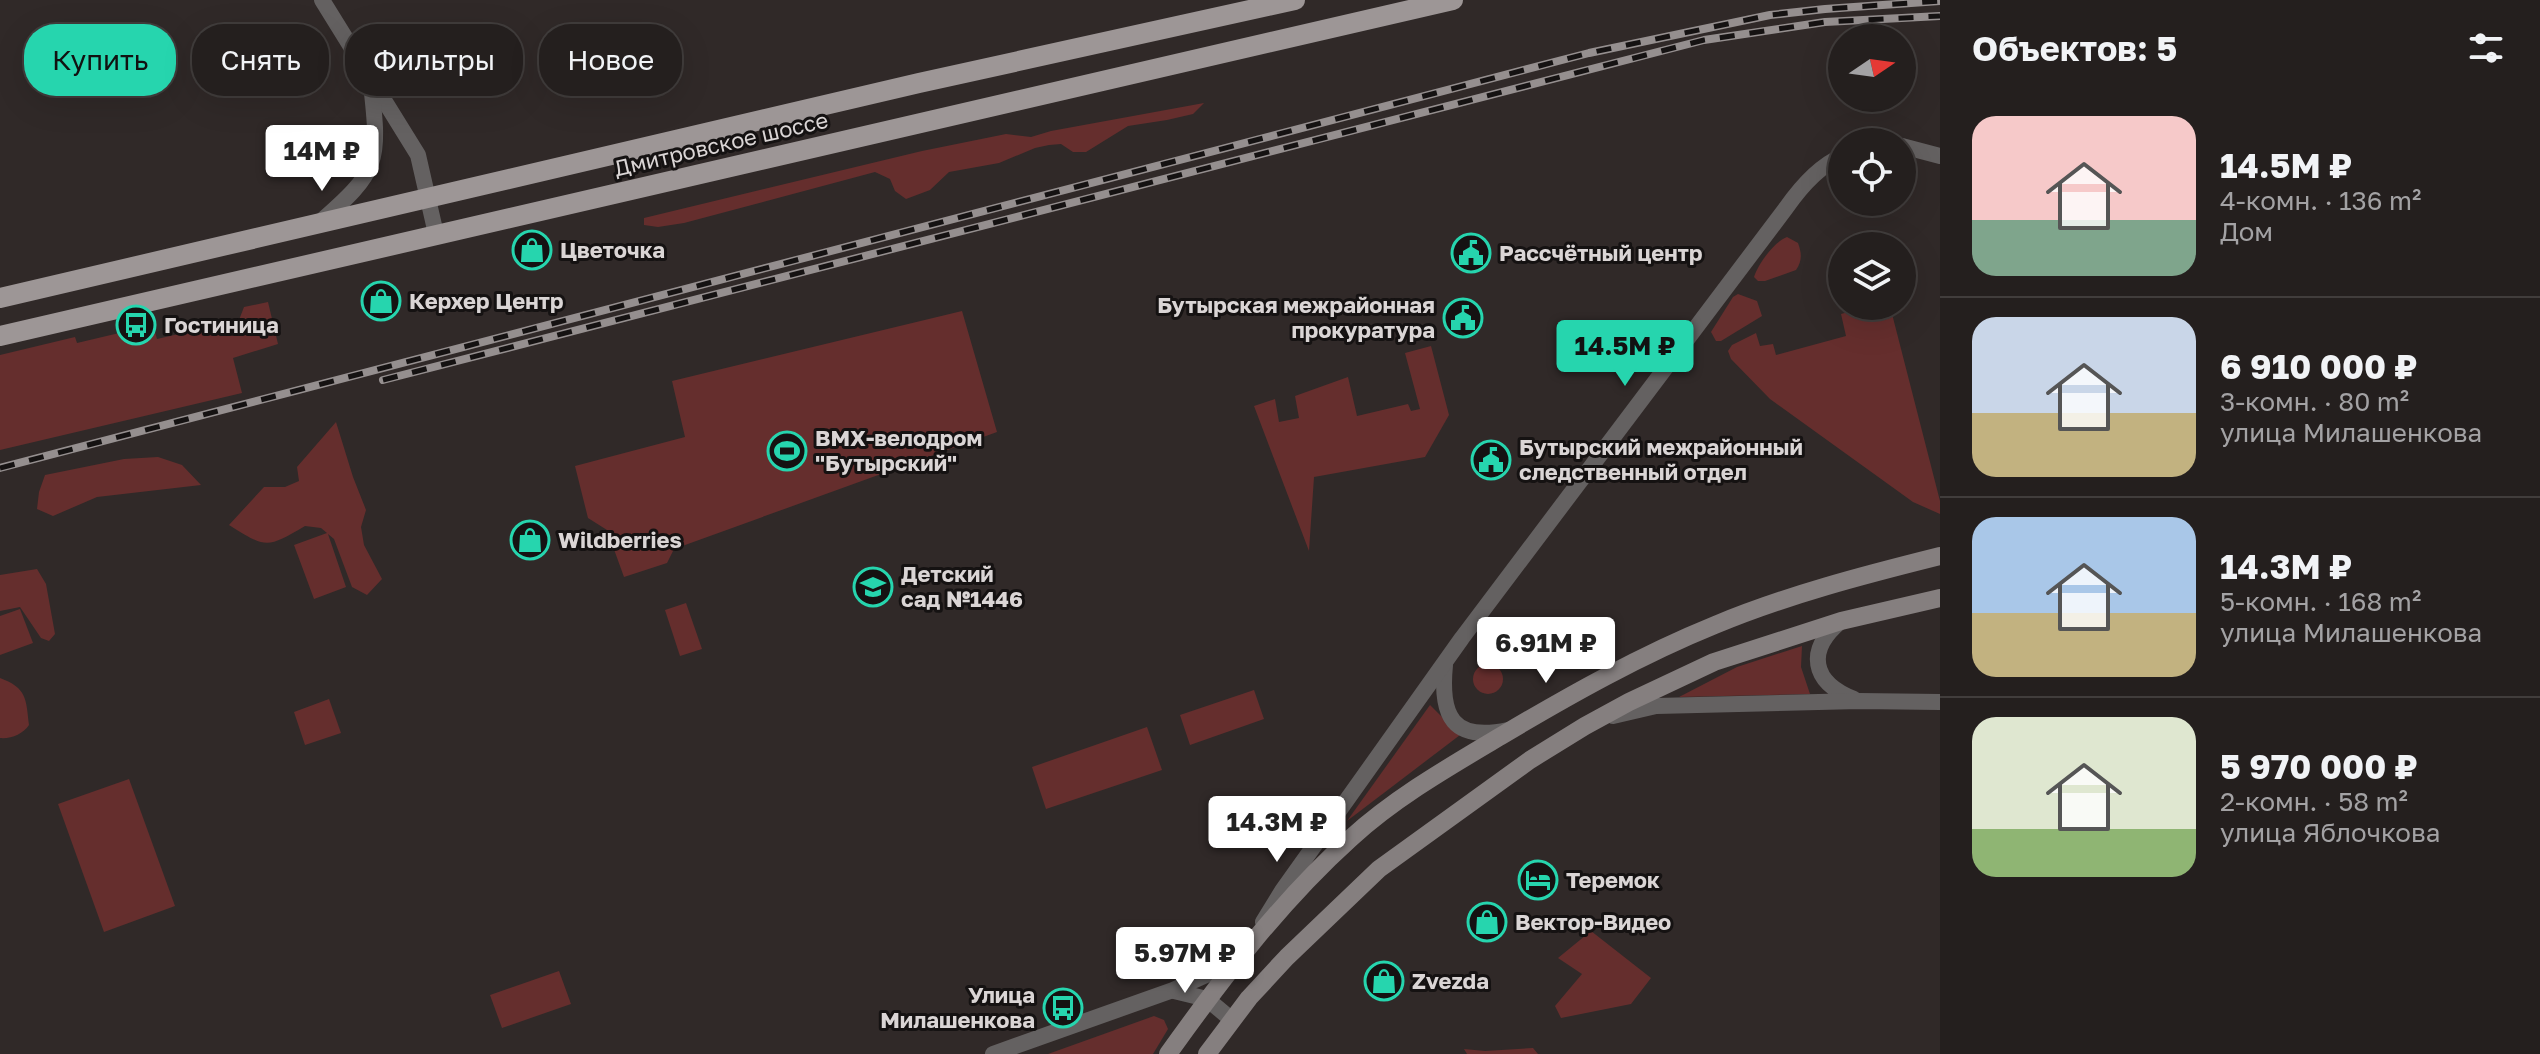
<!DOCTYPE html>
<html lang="ru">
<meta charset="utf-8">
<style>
:root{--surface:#241f1e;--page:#2c2727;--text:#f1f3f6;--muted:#a3a2a4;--line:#413d3c;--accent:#26d5ae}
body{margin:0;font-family:"Golos Text",sans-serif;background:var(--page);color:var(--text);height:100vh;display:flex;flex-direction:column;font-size:30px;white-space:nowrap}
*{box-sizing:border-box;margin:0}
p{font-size:26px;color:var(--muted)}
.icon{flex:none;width:44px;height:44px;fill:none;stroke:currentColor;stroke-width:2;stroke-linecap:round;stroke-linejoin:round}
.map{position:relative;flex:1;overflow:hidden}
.details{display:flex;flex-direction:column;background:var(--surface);width:600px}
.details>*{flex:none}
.top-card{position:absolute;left:24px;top:24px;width:760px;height:72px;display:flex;gap:16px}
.needle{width:52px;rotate:77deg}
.buttons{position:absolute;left:1828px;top:24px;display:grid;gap:16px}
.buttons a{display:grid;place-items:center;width:88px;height:88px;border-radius:50%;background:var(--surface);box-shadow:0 8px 32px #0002,0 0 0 2px var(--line);font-size:40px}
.price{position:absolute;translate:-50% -68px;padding:0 18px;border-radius:8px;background:#fff;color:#222;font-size:26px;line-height:52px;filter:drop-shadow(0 2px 4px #0008)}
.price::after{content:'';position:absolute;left:50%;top:48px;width:24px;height:18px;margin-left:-12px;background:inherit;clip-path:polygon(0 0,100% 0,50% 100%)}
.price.current{background:var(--accent);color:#111}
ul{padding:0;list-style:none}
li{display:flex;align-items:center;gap:24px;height:200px;padding:0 32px}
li+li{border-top:2px solid var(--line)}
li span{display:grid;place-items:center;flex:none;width:224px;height:160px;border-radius:24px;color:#555}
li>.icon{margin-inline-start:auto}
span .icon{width:96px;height:96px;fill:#fffc;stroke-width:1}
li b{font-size:34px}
h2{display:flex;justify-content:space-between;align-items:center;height:96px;padding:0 32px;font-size:34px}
.chip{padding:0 28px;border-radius:32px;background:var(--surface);box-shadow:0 8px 32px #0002,0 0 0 2px var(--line);font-size:28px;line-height:72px}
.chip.current{background:var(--accent);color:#111}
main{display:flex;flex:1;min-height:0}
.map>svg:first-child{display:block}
.green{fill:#652e2d}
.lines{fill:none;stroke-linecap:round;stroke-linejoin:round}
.tertiary{stroke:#646161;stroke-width:16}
.secondary{stroke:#857f7f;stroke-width:18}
.primary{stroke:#9d9696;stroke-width:20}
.rail-casing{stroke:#958f8f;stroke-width:8}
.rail{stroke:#151212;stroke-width:5;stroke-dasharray:15;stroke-linecap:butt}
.labels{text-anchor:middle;stroke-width:6;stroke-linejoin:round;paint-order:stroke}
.street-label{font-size:22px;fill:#dad5d5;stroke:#151212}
.poi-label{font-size:22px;font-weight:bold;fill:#dad5d5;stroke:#151212;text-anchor:start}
</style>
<main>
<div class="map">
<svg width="1940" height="1054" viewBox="0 0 1940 1054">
<rect width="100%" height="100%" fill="#302928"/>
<!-- green -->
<g class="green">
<polygon points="1204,103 1193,114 1167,120 1128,126 1086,152 1073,152 1061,144 1049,145 1035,148 999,163 949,172 930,190 906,199 895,191 890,179 875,172 684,223 658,227 644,225 644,218 922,151 1006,134 1031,137 1051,131"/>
<path d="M1787,237L1798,243C1802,254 1802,261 1796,270L1765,281H1758L1754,277C1758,264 1774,242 1787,237Z"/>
<polygon points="1738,294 1757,301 1762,316 1721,341 1716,341 1711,332 1733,297"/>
<polygon points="268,302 278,344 233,358 242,393 0,450 0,355 75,337 77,343 153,325 157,339 239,320 244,307"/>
<polygon points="1855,306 1890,306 1940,501 1940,514 1913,502 1770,399 1731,359 1728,351 1732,345 1756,333 1760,346 1773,344 1776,355 1846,336 1841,314 1855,310"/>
<polygon points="962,311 997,432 674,549 667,563 624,577 607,530 588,518 575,466 685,437 672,381"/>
<polygon points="1431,346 1449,415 1425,457 1314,477 1309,551 1254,406 1275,399 1279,422 1299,418 1295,396 1348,377 1357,416 1408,404 1411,411 1420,409 1405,353"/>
<path d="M336,422L353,477L366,510L361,527L364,545L382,579L367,595L352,587L334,539L328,534L346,587L314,599L294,545L327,533L321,528L305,526C267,548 267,549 229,525L264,487H285L299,481L297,467Z"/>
<polygon points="158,457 182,465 201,485 97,497 53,516 37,509 39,492 45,475 124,459"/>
<polygon points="37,569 46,584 55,634 49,641 41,638 20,607 0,611 0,575"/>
<polygon points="686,603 702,649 680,656 665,610"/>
<polygon points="20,609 33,643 0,655 0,616"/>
<polygon points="1802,646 1801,667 1810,694 1679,697 1737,667"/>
<circle cx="1488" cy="679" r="15"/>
<path d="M0,678C27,688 26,699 29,725C23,734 11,739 0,738Z"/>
<polygon points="1254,690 1264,719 1190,745 1180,715"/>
<polygon points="329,699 341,733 305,745 294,712"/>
<polygon points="1430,705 1460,735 1347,821"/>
<polygon points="1147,727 1162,770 1046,809 1032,767"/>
<polygon points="129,779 175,906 104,932 58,804"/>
<polygon points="1591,931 1651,978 1631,1004 1561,1018 1555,1006 1582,974 1558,958"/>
<polygon points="559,971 571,1004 502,1028 490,995"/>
<polygon points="1154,1016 1164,1020 1168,1029 1153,1054 1048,1054"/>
<polygon points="1533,1048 1538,1054 1467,1054 1464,1049 1485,1051"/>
</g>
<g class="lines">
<!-- tertiary -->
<g class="tertiary">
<polyline points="322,0 418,155 436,234"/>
<polyline points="1902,146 1940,156"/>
<path d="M319,223C379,171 380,163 371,84"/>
<path d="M1841,621C1806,650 1811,682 1854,699"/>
<path d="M1445,665C1440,716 1452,742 1508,730"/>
<polyline points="1613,716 1656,706 1859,701 1940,702"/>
<path d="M1263,922L1282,891L1462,638L1786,208C1800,188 1819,166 1842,156"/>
<polyline points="1174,991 1207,999 1232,1020"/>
<polyline points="993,1054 1173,990 1235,962"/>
</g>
<!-- secondary -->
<g class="secondary">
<path d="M1168,1054C1223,977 1281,901 1351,838C1396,797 1449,767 1501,736C1570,695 1641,655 1715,625C1787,595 1864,575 1940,556"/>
<polyline points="1207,1054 1249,998 1287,957 1379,869 1530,760 1585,726 1629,702 1714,662 1841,621 1940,598"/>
</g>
<!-- primary -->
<g class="primary">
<polyline points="0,298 919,83 1295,0"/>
<polyline points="0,336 1453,0"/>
</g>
<defs>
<g id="rail">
<polyline points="383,380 1704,40 1825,22 1940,16"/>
<polyline points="0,468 1589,53 1770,15 1825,9 1940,1"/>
</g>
</defs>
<!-- rail casing -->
<use href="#rail" class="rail-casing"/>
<!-- rail -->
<use href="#rail" class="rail"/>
</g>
<!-- icons -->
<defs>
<symbol id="shop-ring" viewBox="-11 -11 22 22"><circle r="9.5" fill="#151212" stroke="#26d5ae" stroke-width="1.5"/><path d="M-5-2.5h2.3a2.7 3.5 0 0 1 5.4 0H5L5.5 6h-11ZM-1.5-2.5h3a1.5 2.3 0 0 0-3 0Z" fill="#26d5ae"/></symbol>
<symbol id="civic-ring" viewBox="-11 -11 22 22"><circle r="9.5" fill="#151212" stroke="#26d5ae" stroke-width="1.5"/><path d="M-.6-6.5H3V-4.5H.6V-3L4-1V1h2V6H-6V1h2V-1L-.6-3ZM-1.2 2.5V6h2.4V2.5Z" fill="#26d5ae"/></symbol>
<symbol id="bus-ring" viewBox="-11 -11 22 22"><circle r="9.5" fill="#151212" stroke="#26d5ae" stroke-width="1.5"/><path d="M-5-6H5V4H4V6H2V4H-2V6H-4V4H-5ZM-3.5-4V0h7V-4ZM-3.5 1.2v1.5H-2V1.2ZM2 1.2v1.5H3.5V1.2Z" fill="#26d5ae"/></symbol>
<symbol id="stadium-ring" viewBox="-11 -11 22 22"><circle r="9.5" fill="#151212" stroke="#26d5ae" stroke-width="1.5"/><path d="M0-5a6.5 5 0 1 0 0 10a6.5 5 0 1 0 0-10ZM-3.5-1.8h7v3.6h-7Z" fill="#26d5ae"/></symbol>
<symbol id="school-ring" viewBox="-11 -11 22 22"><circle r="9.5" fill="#151212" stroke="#26d5ae" stroke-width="1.5"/><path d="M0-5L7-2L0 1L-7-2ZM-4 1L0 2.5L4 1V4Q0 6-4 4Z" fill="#26d5ae"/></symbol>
<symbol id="hotel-ring" viewBox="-11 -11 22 22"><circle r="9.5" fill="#151212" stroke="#26d5ae" stroke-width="1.5"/><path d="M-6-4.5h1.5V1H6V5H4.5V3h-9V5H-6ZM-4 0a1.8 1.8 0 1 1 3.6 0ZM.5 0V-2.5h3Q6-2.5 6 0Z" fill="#26d5ae"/></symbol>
</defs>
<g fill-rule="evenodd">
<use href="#shop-ring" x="510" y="228" width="44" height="44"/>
<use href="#civic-ring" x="1449" y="231" width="44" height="44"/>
<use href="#shop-ring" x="359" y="279" width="44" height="44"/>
<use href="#civic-ring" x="1441" y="296" width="44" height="44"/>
<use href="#bus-ring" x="114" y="303" width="44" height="44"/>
<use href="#stadium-ring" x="765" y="429" width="44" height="44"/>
<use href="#civic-ring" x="1469" y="438" width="44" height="44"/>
<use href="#shop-ring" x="508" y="518" width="44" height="44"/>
<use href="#school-ring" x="851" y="565" width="44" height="44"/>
<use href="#hotel-ring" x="1516" y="858" width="44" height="44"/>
<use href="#shop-ring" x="1465" y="900" width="44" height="44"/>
<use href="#shop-ring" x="1362" y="959" width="44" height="44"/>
<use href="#bus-ring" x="1041" y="986" width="44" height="44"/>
</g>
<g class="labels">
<!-- street labels -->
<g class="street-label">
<text transform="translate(721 144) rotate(-13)" y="8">Дмитровское шоссе</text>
</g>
<!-- poi labels -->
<g class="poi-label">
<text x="560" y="258">Цветочка</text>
<text x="1499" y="261">Рассчётный центр</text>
<text x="409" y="309">Керхер Центр</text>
<text x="1435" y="313" text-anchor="end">Бутырская межрайонная<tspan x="1435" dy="25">прокуратура</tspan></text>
<text x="164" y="333">Гостиница</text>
<text x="815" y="446">BMX-велодром<tspan x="815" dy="25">"Бутырский"</tspan></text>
<text x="1519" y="455">Бутырский межрайонный<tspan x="1519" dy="25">следственный отдел</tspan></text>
<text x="558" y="548">Wildberries</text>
<text x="901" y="582">Детский<tspan x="901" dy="25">сад №1446</tspan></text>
<text x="1566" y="888">Теремок</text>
<text x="1515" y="930">Вектор-Видео</text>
<text x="1412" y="989">Zvezda</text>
<text x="1035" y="1003" text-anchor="end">Улица<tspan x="1035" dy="25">Милашенкова</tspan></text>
</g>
</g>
</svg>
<div class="buttons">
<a><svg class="needle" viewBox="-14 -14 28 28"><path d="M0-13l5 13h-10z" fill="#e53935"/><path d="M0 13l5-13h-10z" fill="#a3a2a4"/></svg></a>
<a><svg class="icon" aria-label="locate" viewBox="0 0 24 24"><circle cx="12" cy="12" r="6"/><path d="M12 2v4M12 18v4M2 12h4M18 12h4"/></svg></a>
<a><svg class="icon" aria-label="layers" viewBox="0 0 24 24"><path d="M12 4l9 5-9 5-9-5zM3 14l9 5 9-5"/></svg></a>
</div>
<b class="price" style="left:322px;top:193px">14M ₽</b>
<b class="price current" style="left:1625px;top:388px">14.5M ₽</b>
<b class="price" style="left:1546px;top:685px">6.91M ₽</b>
<b class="price" style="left:1277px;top:864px">14.3M ₽</b>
<b class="price" style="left:1185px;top:995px">5.97M ₽</b>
<div class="top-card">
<a class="chip current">Купить</a>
<a class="chip">Снять</a>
<a class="chip">Фильтры</a>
<a class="chip">Новое</a>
</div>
</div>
<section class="details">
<h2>Объектов: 5<svg class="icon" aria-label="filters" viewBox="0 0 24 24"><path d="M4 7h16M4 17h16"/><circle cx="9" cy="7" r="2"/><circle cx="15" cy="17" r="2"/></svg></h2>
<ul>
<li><span style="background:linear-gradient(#f6c9c9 65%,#7fa58c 0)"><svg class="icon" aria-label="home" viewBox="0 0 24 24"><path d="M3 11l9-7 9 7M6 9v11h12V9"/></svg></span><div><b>14.5M ₽</b><p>4-комн. · 136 m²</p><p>Дом</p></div></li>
<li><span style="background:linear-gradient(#c9d6e8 60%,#c2b280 0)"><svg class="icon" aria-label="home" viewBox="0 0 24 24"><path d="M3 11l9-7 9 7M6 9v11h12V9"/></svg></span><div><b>6 910 000 ₽</b><p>3-комн. · 80 m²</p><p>улица Милашенкова</p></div></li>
<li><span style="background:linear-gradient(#a9c7e8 60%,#c2b280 0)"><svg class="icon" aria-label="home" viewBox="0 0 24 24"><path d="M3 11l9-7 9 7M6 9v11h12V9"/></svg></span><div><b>14.3M ₽</b><p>5-комн. · 168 m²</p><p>улица Милашенкова</p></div></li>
<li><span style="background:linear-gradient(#dfe7d0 70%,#8fb573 0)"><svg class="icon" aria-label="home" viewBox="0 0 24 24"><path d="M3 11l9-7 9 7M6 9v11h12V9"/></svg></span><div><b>5 970 000 ₽</b><p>2-комн. · 58 m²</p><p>улица Яблочкова</p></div></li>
</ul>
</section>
</main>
